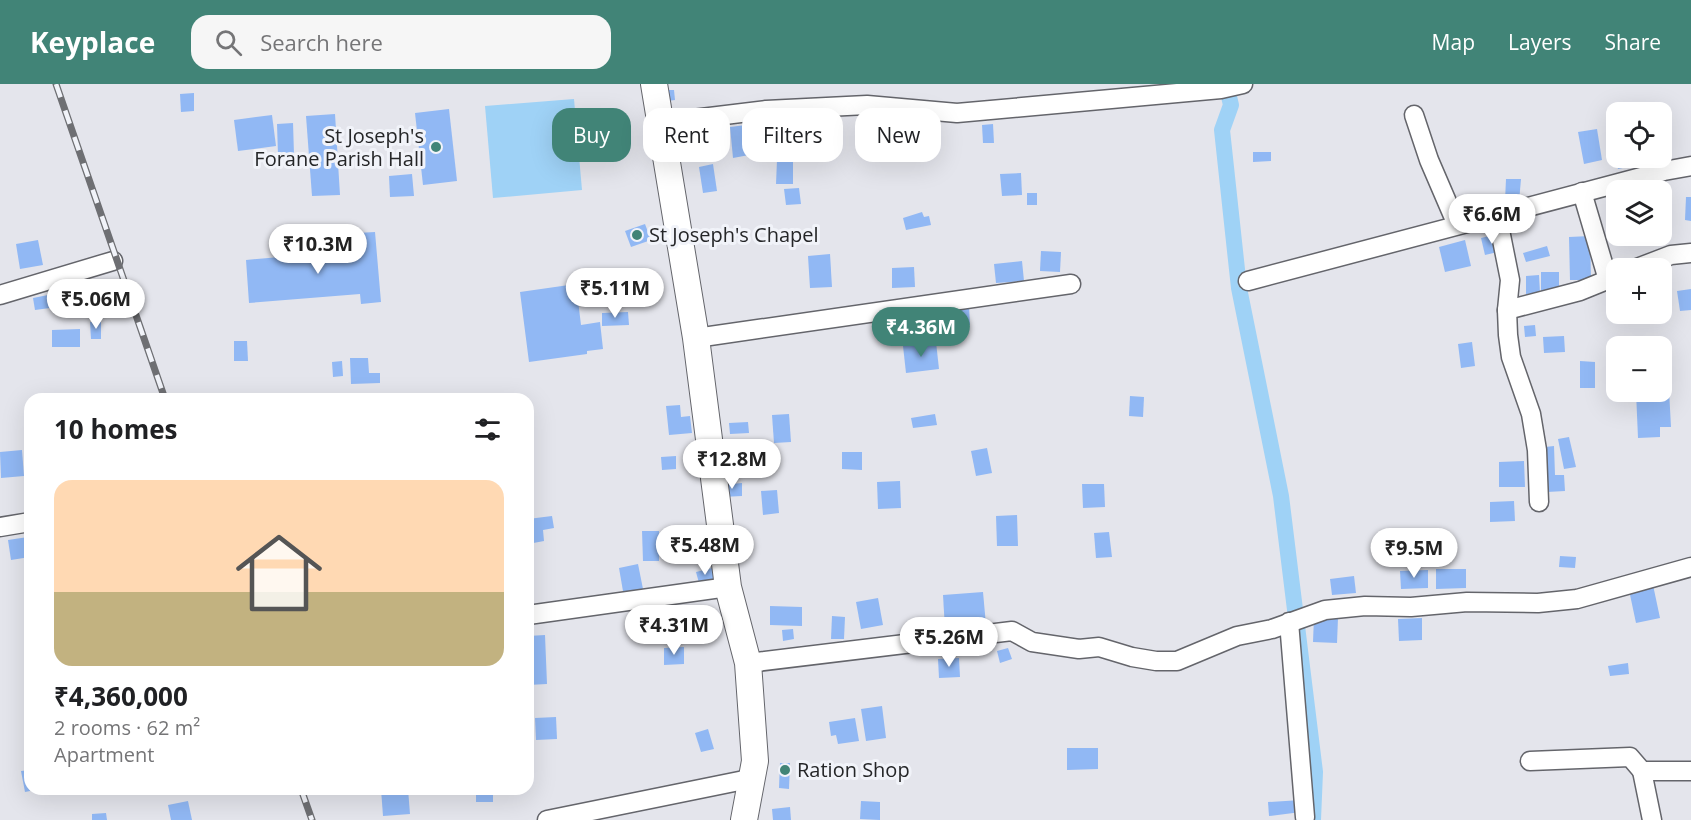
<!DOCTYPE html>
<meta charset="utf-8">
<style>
:root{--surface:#fff;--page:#f6f6f6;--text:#202124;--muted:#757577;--accent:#418477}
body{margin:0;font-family:"Open Sans",sans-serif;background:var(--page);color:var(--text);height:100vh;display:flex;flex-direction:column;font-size:22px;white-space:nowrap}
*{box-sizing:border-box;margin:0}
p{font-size:20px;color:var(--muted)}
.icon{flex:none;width:33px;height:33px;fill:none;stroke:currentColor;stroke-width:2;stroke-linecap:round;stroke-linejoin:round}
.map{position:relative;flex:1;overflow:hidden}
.details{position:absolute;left:24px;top:309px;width:510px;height:402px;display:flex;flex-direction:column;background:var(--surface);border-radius:18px;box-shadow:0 6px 24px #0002}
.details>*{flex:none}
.top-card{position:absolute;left:552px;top:24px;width:570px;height:54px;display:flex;gap:12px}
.fabs{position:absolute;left:1606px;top:18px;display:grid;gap:12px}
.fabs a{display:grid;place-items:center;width:66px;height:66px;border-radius:12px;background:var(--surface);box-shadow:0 6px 24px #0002;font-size:30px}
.price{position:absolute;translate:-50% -51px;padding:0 14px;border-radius:21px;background:#fff;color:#222;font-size:20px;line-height:39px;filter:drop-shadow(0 2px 3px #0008)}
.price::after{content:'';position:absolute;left:50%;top:36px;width:18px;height:14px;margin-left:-9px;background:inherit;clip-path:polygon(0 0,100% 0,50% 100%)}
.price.selected{background:var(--accent);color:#fff}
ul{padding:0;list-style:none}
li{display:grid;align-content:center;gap:12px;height:318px;padding:0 30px}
li span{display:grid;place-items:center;height:186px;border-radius:18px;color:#555}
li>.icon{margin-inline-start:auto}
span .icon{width:108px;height:108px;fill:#fffc;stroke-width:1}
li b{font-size:26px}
h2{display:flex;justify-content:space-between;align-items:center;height:72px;padding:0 30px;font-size:26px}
.pill{padding:0 21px;border-radius:18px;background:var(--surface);box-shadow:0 6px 24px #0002;font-size:21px;line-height:54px}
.pill.selected{background:var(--accent);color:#fff}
header{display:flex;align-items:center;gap:36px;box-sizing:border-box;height:84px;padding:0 30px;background:var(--accent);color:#fff}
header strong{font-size:28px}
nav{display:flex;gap:33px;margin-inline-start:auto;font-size:21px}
.search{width:420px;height:54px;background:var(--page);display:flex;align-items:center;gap:15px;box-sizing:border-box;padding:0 21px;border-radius:18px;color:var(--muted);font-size:22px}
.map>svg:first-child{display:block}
.water{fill:#9fd2f6}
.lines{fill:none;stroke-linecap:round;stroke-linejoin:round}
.canal{stroke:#9fd2f6;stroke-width:16}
.building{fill:#91b8f4}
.minor-casing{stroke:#64656b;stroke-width:21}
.secondary-casing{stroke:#64656b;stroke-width:28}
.minor{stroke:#fff;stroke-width:18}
.secondary{stroke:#fff;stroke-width:26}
.rail-casing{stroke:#6e6f73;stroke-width:7}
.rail{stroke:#f1f3f9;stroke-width:4.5;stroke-dasharray:14;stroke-linecap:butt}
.poi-dot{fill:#418477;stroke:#f1f3f9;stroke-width:2}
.labels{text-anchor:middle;stroke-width:6;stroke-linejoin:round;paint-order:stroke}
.poi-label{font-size:20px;fill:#252628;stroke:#f1f3f9;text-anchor:start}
</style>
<header>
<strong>Keyplace</strong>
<div class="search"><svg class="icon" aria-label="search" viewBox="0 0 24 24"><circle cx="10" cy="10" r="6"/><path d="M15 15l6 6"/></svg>Search here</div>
<nav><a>Map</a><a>Layers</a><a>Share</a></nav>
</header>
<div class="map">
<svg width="1691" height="736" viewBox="0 0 1691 736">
<rect width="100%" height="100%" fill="#e4e5ec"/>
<!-- water -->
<polygon class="water" points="574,15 582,106 493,114 485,22"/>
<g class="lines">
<!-- canal -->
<polyline class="canal" points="1226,0 1231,21 1222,46 1239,204 1281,412 1315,688 1313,736"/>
</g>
<!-- building -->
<g class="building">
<polygon points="666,6 674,6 675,16 667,17"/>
<polygon points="194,9 194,27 181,28 180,10"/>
<polygon points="449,25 457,97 423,101 415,29"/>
<polygon points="335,30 340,111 312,112 306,32"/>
<polygon points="272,31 276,62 238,67 234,36"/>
<polygon points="787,33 799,33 799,40 805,40 805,52 783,54 782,42 787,42"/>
<polygon points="293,39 294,71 278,71 277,40"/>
<polygon points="993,40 994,59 983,59 982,41"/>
<polygon points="746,41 749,71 733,74 730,43"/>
<polygon points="882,44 901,45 900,66 881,65"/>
<polygon points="1597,45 1602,76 1584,80 1578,48"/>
<polygon points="840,48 842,66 824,68 821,50"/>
<polygon points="1617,59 1617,74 1636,74 1637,81 1618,85 1612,60"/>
<polygon points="1253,68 1271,68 1271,77 1253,78"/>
<polygon points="777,76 793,76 793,100 776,100"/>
<polygon points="713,80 717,107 703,109 699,83"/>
<polygon points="1021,89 1022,111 1002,112 1000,90"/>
<polygon points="412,90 414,112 390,113 389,92"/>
<polygon points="1506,95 1521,95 1519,118 1505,117"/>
<polygon points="799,104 801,120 786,121 784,105"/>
<rect x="1027" y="109" width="10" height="12"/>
<polygon points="1686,113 1691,113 1691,137 1685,136"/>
<polygon points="922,128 924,133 929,132 931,141 906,146 903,134"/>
<polygon points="645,140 651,156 631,163 625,147"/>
<polygon points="375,148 381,218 361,220 360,210 249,219 246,176 359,166 357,149"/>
<polygon points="1498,150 1502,167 1485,171 1481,154"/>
<polygon points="1590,152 1591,196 1570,196 1569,153"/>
<polygon points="38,156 43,181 20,185 16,160"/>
<polygon points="1465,156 1471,182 1445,188 1439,163"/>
<polygon points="1547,162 1550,172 1526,178 1523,169"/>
<polygon points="1041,167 1061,168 1060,188 1040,187"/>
<polygon points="830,170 832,203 810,204 808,172"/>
<polygon points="1022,177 1024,197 996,199 994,180"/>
<polygon points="914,183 915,203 892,204 892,184"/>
<rect x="1541" y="188" width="18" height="20"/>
<polygon points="1539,191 1540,209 1526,210 1526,192"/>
<rect x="1610" y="199" width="7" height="20"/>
<polygon points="576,200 581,241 600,238 603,265 587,267 587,270 529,278 520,208"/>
<polygon points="1691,205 1691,226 1680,227 1677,207"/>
<polygon points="48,211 50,224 35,226 33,214"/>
<polygon points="969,222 970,241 941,242 940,223"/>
<polygon points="628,228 629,241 602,242 602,229"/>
<polygon points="90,238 101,238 101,255 91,255"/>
<polygon points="1535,241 1536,252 1525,253 1524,242"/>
<polygon points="80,245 80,263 52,263 52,246"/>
<polygon points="1564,252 1565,268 1544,269 1543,253"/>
<polygon points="234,257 247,257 248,277 234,277"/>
<polygon points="936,258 939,285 906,289 903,262"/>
<polygon points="1472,258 1475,282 1461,284 1458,260"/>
<polygon points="350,274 368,274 369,289 380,289 380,299 351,300"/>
<polygon points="342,277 343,292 333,293 332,278"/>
<polygon points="1580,277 1595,278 1595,304 1580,304"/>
<polygon points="1662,306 1669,306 1671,343 1660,343 1660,353 1638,354 1636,308"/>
<polygon points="1130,312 1144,313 1143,333 1129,332"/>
<polygon points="680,321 681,333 690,332 692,349 669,351 666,322"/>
<polygon points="789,330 791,358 774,359 772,331"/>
<polygon points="935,330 937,341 913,344 911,334"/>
<polygon points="748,338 749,349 730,350 729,339"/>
<polygon points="1569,353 1576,383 1564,385 1558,355"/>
<polygon points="1554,362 1555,391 1564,391 1565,407 1547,408 1545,363"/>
<polygon points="987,364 992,389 976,392 971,367"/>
<polygon points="22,366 24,392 1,394 0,368"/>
<polygon points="749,368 749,372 760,372 761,390 727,392 726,377 739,376 739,369"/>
<polygon points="842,368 862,368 862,386 842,385"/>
<polygon points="676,372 676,385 662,386 661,373"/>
<polygon points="1524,377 1525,403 1499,403 1499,378"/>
<polygon points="900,397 901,424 878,425 877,398"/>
<polygon points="742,399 742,412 722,413 721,401"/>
<polygon points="1082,400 1104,400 1105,423 1083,424"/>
<polygon points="777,406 779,429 763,431 761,407"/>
<polygon points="1514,417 1515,437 1490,438 1490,418"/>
<polygon points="1017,431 1018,462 997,462 996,432"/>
<polygon points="552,432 554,444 543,446 544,457 528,460 528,435"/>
<polygon points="642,447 659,447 659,477 643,477"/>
<polygon points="1109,448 1112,473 1096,474 1094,449"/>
<polygon points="28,453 30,473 11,476 8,456"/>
<polygon points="1560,472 1576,473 1575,484 1559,483"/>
<polygon points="638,480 644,510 624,513 619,484"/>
<polygon points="712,484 714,496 699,499 696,488"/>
<polygon points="1436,485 1466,485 1466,504 1436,505"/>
<polygon points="1428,486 1428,504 1401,505 1400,487"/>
<polygon points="1354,492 1356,509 1332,511 1330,495"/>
<polygon points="1653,501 1660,534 1636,539 1629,506"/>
<polygon points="983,508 986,541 945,545 943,511"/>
<polygon points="878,514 883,541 861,545 856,518"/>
<polygon points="770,522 802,523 802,542 770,541"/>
<polygon points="649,530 650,550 629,551 628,531"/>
<polygon points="832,532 845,533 844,555 831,555"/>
<polygon points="1314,533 1338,534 1337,559 1313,558"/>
<polygon points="1422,534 1422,556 1399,557 1398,535"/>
<polygon points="793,545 794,555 783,557 782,546"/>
<polygon points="545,551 547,600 528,601 528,587 533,587 532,576 528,576 528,552"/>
<polygon points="684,563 684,580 664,581 664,564"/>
<polygon points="1008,564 1012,575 1000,579 997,567"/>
<polygon points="959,574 960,593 939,594 938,575"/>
<polygon points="1628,579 1629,590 1610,592 1608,582"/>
<polygon points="882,622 886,654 866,657 861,625"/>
<polygon points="556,633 557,655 536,656 535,634"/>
<polygon points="855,634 859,657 838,660 836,651 831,652 829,638"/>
<polygon points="708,645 714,665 701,668 695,649"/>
<polygon points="1067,664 1098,664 1098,685 1067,686"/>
<polygon points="780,679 790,679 789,705 779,704"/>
<polygon points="30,686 30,707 25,708 21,687"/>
<polygon points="381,705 408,705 410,730 383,732"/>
<rect x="476" y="705" width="17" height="13"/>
<polygon points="1301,716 1301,728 1269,732 1268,718"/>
<polygon points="188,717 192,736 171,736 168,721"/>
<polygon points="861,717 880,718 880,736 860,735"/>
<polygon points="790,723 791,736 773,736 772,725"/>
<polygon points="106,729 107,736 92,736 92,730"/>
</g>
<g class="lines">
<defs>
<g id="minor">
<polyline points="1414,31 1429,76 1457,141"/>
<polyline points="660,39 766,26 867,21 957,29 1221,5 1243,0"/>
<polyline points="1582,108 1608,196"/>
<polyline points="1497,131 1510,196 1507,226 1508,251 1511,273 1531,330 1537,366 1539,418"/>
<polyline points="1637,184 1671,171 1691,169"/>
<polyline points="1248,197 1664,87 1691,82"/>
<polyline points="0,211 113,177"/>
<polyline points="1507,226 1580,207 1617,192"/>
<polyline points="696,254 1071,200"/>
<polyline points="0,443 30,438"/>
<polyline points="528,531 728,503"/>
<polyline points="1289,538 1305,733"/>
<polyline points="748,579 1012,547 1032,558 1079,565 1099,563 1132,573 1156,577 1177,577 1237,552 1272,545 1325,526 1365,522 1411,523 1467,518 1538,519 1577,515 1691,483"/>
<polyline points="1530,677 1630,673 1642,687 1691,687"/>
<polyline points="1642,687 1652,736"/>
<polyline points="547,736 754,694"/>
</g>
<polyline id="secondary" points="654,0 696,254 728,503 748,579 755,677 744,736"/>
</defs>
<!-- minor casing -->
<use href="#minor" class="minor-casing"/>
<!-- secondary casing -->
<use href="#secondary" class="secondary-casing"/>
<!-- minor -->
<use href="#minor" class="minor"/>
<!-- secondary -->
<use href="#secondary" class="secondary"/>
<defs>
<g id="rail">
<polyline points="56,0 165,315"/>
<polyline points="301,705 312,736"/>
</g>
</defs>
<!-- rail casing -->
<use href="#rail" class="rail-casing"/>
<!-- rail -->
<use href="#rail" class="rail"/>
</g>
<!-- markers -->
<g class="poi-dot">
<circle cx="436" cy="63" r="6"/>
<circle cx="637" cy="151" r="6"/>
<circle cx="785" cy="686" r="6"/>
</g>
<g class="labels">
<!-- poi labels -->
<g class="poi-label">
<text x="424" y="59" text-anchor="end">St Joseph's<tspan x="424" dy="23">Forane Parish Hall</tspan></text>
<text x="649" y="158">St Joseph's Chapel</text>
<text x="797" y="693">Ration Shop</text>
</g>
</g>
</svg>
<div class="fabs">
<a><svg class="icon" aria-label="locate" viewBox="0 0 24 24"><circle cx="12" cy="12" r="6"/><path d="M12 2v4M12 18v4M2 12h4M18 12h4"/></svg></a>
<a><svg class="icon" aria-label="layers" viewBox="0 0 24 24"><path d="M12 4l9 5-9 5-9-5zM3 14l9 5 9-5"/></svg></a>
<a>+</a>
<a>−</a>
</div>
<b class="price" style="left:1492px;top:161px">₹6.6M</b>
<b class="price" style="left:318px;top:191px">₹10.3M</b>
<b class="price" style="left:615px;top:235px">₹5.11M</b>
<b class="price" style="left:96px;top:246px">₹5.06M</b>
<b class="price selected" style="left:921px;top:274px">₹4.36M</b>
<b class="price" style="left:732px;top:406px">₹12.8M</b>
<b class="price" style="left:705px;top:492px">₹5.48M</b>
<b class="price" style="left:1414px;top:495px">₹9.5M</b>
<b class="price" style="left:674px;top:572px">₹4.31M</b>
<b class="price" style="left:949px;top:584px">₹5.26M</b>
<div class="top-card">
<a class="pill selected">Buy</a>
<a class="pill">Rent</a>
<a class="pill">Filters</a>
<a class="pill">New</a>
</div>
<section class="details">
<h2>10 homes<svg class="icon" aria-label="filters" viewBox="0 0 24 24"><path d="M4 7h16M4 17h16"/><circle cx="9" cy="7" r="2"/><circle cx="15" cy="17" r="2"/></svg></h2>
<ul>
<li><span style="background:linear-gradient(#ffd9b3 60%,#c2b280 0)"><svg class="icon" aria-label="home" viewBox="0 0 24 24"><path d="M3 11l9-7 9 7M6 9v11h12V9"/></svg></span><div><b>₹4,360,000</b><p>2 rooms · 62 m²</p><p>Apartment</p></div></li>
</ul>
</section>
</div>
